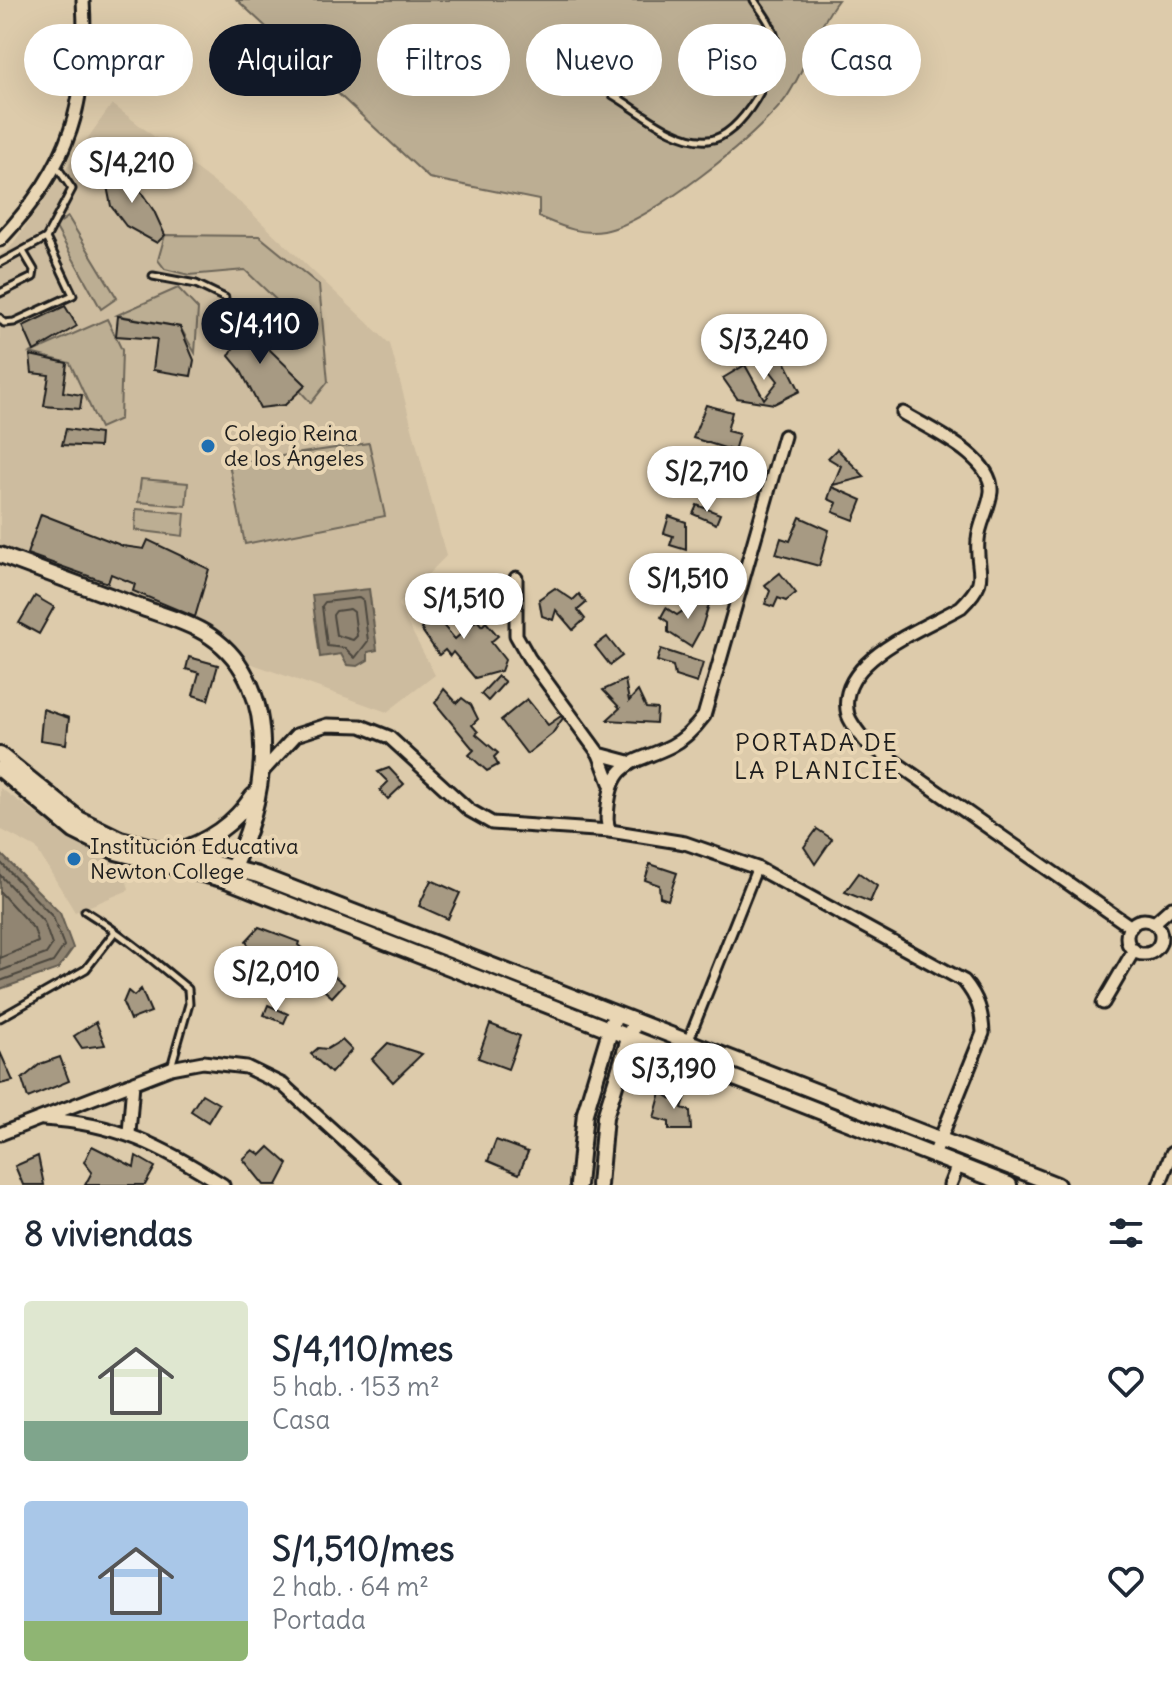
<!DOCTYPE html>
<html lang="es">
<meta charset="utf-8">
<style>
:root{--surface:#fff;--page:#f2f2f3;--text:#1f2937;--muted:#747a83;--accent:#111827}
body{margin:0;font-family:Delius,sans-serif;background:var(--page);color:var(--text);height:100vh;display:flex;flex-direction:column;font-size:30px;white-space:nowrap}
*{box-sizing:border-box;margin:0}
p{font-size:26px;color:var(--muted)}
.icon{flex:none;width:44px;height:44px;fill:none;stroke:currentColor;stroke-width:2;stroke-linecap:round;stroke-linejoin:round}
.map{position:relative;height:1185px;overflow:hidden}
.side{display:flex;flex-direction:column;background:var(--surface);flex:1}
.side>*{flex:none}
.guide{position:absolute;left:24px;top:24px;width:1124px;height:72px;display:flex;gap:16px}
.price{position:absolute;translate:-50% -68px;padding:0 18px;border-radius:28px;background:#fff;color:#222;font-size:26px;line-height:52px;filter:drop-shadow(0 2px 4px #0008)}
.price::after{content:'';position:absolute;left:50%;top:48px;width:24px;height:18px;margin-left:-12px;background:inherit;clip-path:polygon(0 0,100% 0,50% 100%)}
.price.on{background:var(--accent);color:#fff}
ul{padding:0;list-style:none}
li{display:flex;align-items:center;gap:24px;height:200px;padding:0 24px}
li span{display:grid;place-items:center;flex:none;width:224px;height:160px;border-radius:8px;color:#555}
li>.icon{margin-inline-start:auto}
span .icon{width:96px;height:96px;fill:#fffc;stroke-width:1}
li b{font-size:34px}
h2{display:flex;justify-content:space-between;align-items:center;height:96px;padding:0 24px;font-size:34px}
.chip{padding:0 28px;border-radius:36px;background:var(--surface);box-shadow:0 8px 32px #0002;font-size:28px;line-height:72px}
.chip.on{background:var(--accent);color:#fff}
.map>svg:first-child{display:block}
.built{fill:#cdbc9f}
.green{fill:#bcae93;stroke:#6c6558;stroke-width:2}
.water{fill:#918572;stroke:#625b50;stroke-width:2}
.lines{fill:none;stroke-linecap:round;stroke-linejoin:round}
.shore{stroke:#4b463e;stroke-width:2}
.building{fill:#a79a83;stroke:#1c1c1c;stroke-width:2}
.service-casing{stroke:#1c1c1c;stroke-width:11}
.pedestrian-casing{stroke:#1c1c1c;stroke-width:14}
.minor-casing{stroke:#1c1c1c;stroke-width:17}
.tertiary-casing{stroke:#1c1c1c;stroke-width:20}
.service{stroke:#e9d6b4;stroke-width:5}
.pedestrian{stroke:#e9d6b4;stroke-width:8}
.minor{stroke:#e9d6b4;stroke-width:11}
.tertiary{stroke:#e9d6b4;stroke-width:14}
.poi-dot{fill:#1f6fb2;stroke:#e9d6b4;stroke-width:3}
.labels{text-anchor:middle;stroke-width:8;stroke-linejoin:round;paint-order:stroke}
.poi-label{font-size:22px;fill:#1c1c1c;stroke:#e9d6b4;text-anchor:start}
.neighbourhood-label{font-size:24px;letter-spacing:2px;fill:#1c1c1c;stroke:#e9d6b4}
</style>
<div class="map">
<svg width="1172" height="1185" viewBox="0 0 1172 1185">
<rect width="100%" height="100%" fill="#ddcbab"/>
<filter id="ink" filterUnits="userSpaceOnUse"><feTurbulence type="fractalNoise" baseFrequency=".0125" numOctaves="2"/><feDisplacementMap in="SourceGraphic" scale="16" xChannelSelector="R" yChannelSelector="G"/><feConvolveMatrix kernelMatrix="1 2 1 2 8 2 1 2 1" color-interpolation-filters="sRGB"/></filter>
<g filter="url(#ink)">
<!-- built -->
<g class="built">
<polygon points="112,104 243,205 390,344 446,556 398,605 435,675 387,712 247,662 219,631 0,548 0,255 10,248"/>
<polygon points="0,788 85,848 124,870 129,890 75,912 36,848 0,829"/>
</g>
<!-- green -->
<g class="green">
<path d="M237,0H838C815,30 807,68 786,98C759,135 648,224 604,231C579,235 561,226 539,217V200L429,178Z"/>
<polygon points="68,217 117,298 101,309 55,226"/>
<polygon points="165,235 259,236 319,285 328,382 311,403 300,391 305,384 264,346 290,313 245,270 189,275 165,269 158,260"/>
<polygon points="178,288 198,309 195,353 180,327 117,315"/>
<polygon points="107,319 122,350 120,419 100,428 70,363 30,353"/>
<polygon points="369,443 385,516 245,544 229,464"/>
<polygon points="141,479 188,483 186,506 138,502"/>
<polygon points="136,509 185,513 183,536 135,530"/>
</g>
<!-- water -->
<g class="water">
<polygon points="369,589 377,650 368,652 368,660 358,666 347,665 341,654 320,657 312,595"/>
<polygon points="0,853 60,913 73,948 58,969 0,989"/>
</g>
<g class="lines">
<!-- shore -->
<g class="shore">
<polygon points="359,598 363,601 368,641 355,658 345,648 327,646 322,606 325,602"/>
<polygon points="350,609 354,612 357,636 353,640 336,635 333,615 336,611"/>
<polyline points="0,862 53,917 64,946 53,962 0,981"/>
<polyline points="0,875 44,922 52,945 46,954 0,971"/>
<polyline points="0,892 34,929 38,942 0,958"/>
</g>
</g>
<!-- building -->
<g class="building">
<polygon points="109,166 126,170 154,211 165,235 157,243 126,226 111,206 104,171"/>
<polygon points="65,306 77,326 34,351 23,326"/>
<polygon points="231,312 306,385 285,405 260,408 240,369 229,356 234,347 216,329"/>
<polygon points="118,316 180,327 194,360 191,376 153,370 157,339 116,336"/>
<polygon points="30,355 67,363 63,392 82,395 80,409 44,406 49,375 32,373"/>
<polygon points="782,355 800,391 774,404 737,398 723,378 745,365 764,399 778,381 761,359"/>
<polygon points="706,405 732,412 727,431 739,434 734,451 693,438"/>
<polygon points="66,429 100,434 99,447 62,445"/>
<polygon points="837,449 865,477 833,485 841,466 828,458"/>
<polygon points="832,487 862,500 854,520 833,512 837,503 828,499"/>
<polygon points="697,505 720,514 716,524 693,514"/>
<polygon points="41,514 123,546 144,549 148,540 209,569 195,617 133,591 135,584 111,574 108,583 27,554"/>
<polygon points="669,516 686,522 686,550 670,545 673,536 664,533"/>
<polygon points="800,517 829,530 819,566 776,554 781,538 790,541"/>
<polygon points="697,566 708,580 692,593 681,579"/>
<polygon points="780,573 796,593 786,601 778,598 774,607 765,604 770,591 765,585"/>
<polygon points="555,588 573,600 579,594 586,603 578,610 585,619 573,630 556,610 553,620 542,616 539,599"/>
<polygon points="35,596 54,607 39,634 19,623"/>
<polygon points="444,596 458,610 442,624 455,639 477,620 482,626 486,622 498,636 491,642 505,660 501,671 475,678 453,652 450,656 445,650 439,655 421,629 424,626 421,623"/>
<polygon points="704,596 711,598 702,627 691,647 668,632 668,622 661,617 666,608 677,615"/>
<polygon points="607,637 622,656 610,665 595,646"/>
<polygon points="661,649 703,663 697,683 675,676 673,666 657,661"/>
<polygon points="189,657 218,665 208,700 193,695 199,673 186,669"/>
<polygon points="498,676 505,682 488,701 481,694"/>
<polygon points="625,680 629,701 638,691 646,708 657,709 656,723 607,720 620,708 603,690"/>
<polygon points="444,689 457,703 462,698 471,705 478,719 472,725 478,732 476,734 498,753 494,757 498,765 487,771 469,755 474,750 435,703"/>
<polygon points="527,699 548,725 561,716 563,718 552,734 527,754 501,720"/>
<polygon points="43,709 69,718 66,744 40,740"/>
<polygon points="389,768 404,784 388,799 380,790 388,782 378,772"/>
<polygon points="817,829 832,839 815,864 804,847"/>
<polygon points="650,864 677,873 668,900 660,897 659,885 645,880"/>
<polygon points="859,873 877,886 870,902 845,892"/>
<polygon points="431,880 460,893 448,919 419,906"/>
<polygon points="259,927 299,942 298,945 344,984 332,997 291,962 285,978 274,958 260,966 246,941"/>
<polygon points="141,989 151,1012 130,1020 123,1003 128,991 134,996"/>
<polygon points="268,1005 288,1014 284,1023 264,1015"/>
<polygon points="96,1022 105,1045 82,1048 74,1036"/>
<polygon points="490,1024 520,1036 508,1069 478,1058"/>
<polygon points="342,1040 352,1050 331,1073 311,1054 318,1048 327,1049"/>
<polygon points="388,1043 422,1054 393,1082 372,1059"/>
<polygon points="0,1052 13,1081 0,1084"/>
<polygon points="60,1057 69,1081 28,1098 22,1079 40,1064"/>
<polygon points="678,1087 688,1091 682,1108 690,1111 691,1130 669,1130 669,1122 654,1118 661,1092 673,1100"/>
<polygon points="202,1094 219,1104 208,1122 191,1111"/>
<polygon points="496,1140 528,1152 519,1174 488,1161"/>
<polygon points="92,1146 134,1167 136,1156 155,1167 145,1185 85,1185 92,1172 84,1162"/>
<polygon points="269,1147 288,1164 277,1185 264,1185 243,1159 253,1150 261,1155"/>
<polygon points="38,1156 44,1185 23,1185 15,1166"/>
</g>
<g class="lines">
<defs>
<g id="service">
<path d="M613,95C639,110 676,143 708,140C741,138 779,69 775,38C772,24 762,12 754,0"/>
<polyline points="0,263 46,238"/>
<polyline points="153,276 196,284 225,298"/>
<polyline points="0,293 33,277 34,270 24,253"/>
<polyline points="0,318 4,323 14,322 73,295 46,238 72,189 57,167"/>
<polyline points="449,582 515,614"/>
<path d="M85,911C122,934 154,961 188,989L189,1004L171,1067"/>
<polyline points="0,1018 86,969 114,933"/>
</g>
<polyline id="pedestrian" points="688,1041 757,868"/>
<g id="minor">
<path d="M0,240C71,165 89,102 83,0"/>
<path d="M903,413C929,429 994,457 991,492C989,509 979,524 978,540C975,575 992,576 961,607C923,629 834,661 848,715C851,724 859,733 865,741L1131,927"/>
<polyline points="516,578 516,635 529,658 599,754 610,783"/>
<polyline points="599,754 629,762"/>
<path d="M263,771L296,735L327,725L361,726L389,737L469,810L492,823L610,831L685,843L757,868L964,981C978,998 982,1012 983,1033L934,1155"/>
<path d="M610,831C606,823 607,816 608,806C613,759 635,764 671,746C685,739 695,728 704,716L784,436"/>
<circle cx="1144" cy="937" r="17"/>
<polyline points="1154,923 1172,907"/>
<polyline points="1103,1003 1134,950"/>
<path d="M43,1119C117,1123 162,1146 223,1185"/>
<polyline points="129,1133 133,1083"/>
<polyline points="0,1134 171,1068 203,1062 246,1067 283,1085 393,1185"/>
<polyline points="950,1185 958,1165"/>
<polyline points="1159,1185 1172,1153"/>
</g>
<g id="tertiary">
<path d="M0,555C46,572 92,589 137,606C161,615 189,622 210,636C286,687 267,808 228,876"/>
<polyline points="0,755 79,819 120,839 258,875 1057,1185"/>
<polyline points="0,769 74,831 116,852 226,880 1009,1185"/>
<path d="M174,852C206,843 234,824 253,796"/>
<polyline points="578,1185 585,1113 613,1021"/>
<polyline points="599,1185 605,1117 632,1029"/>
</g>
</defs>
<!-- service casing -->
<use href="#service" class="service-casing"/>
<!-- pedestrian casing -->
<use href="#pedestrian" class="pedestrian-casing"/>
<!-- minor casing -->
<use href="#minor" class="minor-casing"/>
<!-- tertiary casing -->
<use href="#tertiary" class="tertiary-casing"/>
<!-- service -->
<use href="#service" class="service"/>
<!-- pedestrian -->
<use href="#pedestrian" class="pedestrian"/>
<!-- minor -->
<use href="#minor" class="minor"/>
<!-- tertiary -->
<use href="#tertiary" class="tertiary"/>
</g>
</g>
<!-- markers -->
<g class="poi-dot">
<circle cx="208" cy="446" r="8"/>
<circle cx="74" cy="859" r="8"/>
</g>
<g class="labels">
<!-- poi labels -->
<g class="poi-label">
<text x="224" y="441">Colegio Reina<tspan x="224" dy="25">de los Ángeles</tspan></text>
<text x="90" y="854">Institución Educativa<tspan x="90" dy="25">Newton College</tspan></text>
</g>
<!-- neighbourhood labels -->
<g class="neighbourhood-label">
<text x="817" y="751">PORTADA DE<tspan x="817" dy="28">LA PLANICIE</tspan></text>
</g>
</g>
</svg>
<b class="price" style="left:132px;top:205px">S/4,210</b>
<b class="price on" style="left:260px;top:366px">S/4,110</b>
<b class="price" style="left:764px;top:382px">S/3,240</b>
<b class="price" style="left:707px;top:514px">S/2,710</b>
<b class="price" style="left:688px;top:621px">S/1,510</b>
<b class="price" style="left:464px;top:641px">S/1,510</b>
<b class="price" style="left:276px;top:1014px">S/2,010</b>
<b class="price" style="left:674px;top:1111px">S/3,190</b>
<div class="guide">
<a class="chip">Comprar</a>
<a class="chip on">Alquilar</a>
<a class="chip">Filtros</a>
<a class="chip">Nuevo</a>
<a class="chip">Piso</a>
<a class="chip">Casa</a>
</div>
</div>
<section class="side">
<h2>8 viviendas<svg class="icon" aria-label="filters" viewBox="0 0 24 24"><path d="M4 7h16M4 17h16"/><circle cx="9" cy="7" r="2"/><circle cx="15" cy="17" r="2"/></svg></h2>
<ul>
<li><span style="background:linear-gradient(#dfe7d0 75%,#7fa58c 0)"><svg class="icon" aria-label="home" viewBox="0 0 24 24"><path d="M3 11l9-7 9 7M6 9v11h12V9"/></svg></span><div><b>S/4,110/mes</b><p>5 hab. · 153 m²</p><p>Casa</p></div><svg class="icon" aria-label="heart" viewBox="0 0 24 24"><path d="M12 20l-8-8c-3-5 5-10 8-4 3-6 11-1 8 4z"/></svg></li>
<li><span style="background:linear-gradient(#a9c7e8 75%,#8fb573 0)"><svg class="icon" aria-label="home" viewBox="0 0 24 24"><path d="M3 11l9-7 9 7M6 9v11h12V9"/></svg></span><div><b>S/1,510/mes</b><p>2 hab. · 64 m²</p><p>Portada</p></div><svg class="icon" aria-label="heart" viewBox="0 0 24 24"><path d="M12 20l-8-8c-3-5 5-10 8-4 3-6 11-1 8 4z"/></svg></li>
</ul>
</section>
